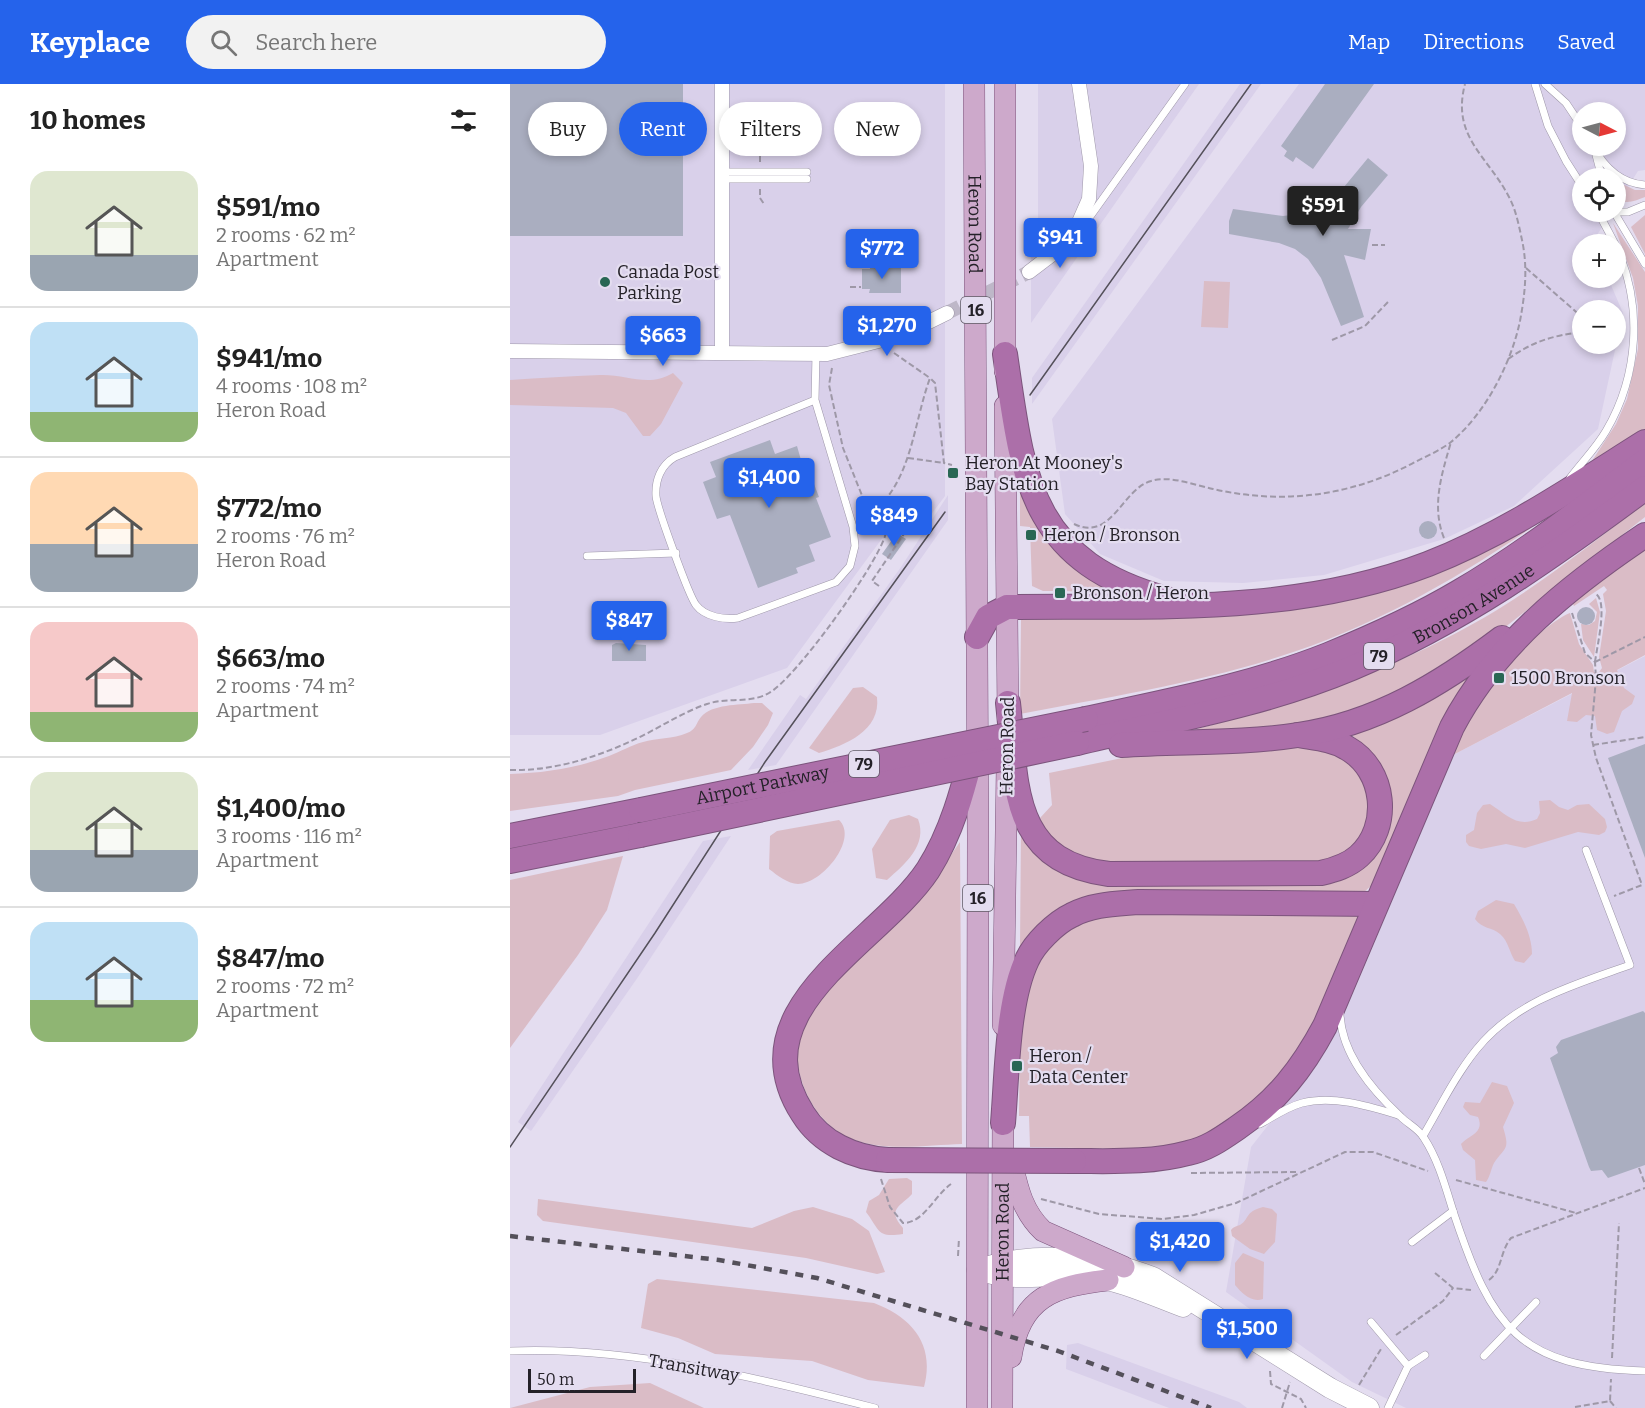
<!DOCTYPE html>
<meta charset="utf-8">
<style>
:root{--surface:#fff;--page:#f2f2f2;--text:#222;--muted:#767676;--line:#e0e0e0;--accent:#2563eb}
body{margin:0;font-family:Bitter,serif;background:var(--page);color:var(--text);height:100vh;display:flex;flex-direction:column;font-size:22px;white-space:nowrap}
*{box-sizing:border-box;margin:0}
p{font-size:20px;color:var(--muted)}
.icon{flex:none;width:33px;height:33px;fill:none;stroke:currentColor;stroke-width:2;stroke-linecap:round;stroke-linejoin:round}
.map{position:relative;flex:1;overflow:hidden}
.sheet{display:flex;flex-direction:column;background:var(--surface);width:510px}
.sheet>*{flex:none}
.top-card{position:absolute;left:18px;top:18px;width:570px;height:54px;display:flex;gap:12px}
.needle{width:39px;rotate:96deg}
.controls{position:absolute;left:1062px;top:18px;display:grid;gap:12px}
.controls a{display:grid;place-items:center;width:54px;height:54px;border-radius:50%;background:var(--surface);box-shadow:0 3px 9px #0003;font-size:30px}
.scale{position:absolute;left:18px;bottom:15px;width:108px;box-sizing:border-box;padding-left:6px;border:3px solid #242128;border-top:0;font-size:16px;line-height:21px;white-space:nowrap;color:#242128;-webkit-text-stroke:4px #e4ddf0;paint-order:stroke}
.price{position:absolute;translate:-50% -51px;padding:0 14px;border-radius:6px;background:var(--accent);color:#fff;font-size:20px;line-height:39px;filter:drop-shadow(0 2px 3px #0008)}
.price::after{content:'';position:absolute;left:50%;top:36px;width:18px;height:14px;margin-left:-9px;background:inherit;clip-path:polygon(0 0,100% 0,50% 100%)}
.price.current{background:#222;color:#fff}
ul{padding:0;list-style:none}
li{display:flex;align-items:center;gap:18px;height:150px;padding:0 30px}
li+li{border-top:2px solid var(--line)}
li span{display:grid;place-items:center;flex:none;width:168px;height:120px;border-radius:18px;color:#555}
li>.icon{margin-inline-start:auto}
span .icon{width:72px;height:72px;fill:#fffc;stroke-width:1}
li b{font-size:26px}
h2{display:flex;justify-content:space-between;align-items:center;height:72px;padding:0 30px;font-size:26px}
.tag{padding:0 21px;border-radius:27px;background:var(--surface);box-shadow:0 3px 9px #0003;font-size:21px;line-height:54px}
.tag.current{background:var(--accent);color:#fff}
header{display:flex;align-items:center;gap:36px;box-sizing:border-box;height:84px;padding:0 30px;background:var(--accent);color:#fff}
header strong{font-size:28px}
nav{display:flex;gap:33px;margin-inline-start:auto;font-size:21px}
.search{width:420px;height:54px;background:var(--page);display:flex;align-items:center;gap:15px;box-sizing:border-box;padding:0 21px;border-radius:33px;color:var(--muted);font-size:22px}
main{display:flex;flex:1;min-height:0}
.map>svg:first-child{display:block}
.built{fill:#d9d0ea;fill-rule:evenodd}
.green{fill:#dabcc6}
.building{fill:#aaaec0}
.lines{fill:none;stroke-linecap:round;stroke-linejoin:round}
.street-tunnel{stroke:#beb7c8;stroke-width:14;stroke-dasharray:14 7;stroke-linecap:butt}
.lane-casing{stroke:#9e97a9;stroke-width:8}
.street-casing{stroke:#9e97a9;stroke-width:15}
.secondary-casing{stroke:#9e97a9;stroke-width:21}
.primary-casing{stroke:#7c547c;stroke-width:22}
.highway-casing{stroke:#7c547c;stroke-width:26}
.path{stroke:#9e98a7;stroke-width:2;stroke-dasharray:6 3;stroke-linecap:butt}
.lane{stroke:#fff;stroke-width:7}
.street{stroke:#fff;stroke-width:14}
.secondary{stroke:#fff;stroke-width:20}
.primary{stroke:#cda9cb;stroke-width:21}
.highway{stroke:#ac6fa9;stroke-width:24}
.tram{stroke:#54505a;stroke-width:1.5}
.rail{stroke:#54505a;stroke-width:4.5;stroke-dasharray:8 8;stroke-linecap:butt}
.highway-bridge-casing{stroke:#7c547c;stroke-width:26;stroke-linecap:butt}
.highway-bridge{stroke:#ac6fa9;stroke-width:24}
.poi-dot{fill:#296754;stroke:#e4ddf0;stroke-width:2}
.labels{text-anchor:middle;stroke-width:4.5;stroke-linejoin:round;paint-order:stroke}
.shield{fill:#e4ddf0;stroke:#5e5964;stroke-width:1.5}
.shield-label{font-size:16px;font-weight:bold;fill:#242128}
.street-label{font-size:18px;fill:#242128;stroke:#e4ddf0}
.poi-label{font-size:18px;fill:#242128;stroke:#e4ddf0;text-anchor:start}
</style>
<header>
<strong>Keyplace</strong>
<div class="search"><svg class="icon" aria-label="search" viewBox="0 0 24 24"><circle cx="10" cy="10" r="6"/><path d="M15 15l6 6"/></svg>Search here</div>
<nav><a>Map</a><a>Directions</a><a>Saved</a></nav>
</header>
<main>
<section class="sheet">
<h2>10 homes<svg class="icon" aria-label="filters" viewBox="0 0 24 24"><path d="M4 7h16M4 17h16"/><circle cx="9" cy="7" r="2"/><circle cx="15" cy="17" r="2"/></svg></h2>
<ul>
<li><span style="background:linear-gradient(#dfe7d0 70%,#9aa5b1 0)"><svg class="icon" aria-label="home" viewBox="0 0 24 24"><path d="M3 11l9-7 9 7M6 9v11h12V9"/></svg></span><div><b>$591/mo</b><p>2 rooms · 62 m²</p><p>Apartment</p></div></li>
<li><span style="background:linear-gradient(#bfe0f5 75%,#8fb573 0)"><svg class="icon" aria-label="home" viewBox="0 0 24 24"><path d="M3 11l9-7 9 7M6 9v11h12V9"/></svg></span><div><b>$941/mo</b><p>4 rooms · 108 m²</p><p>Heron Road</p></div></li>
<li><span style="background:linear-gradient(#ffd9b3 60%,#9aa5b1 0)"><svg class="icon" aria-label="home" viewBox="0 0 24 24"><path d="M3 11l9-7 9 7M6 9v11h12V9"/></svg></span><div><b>$772/mo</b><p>2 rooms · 76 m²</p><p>Heron Road</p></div></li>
<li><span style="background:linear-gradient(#f6c9c9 75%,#8fb573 0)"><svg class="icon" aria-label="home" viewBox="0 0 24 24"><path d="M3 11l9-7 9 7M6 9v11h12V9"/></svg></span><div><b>$663/mo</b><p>2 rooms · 74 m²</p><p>Apartment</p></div></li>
<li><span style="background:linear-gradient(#dfe7d0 65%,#9aa5b1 0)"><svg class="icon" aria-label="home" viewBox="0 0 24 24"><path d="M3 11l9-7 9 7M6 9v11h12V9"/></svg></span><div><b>$1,400/mo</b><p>3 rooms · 116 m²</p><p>Apartment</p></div></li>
<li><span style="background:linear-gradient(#bfe0f5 65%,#8fb573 0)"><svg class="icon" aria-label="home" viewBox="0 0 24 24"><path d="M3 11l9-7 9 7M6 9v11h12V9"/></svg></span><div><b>$847/mo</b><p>2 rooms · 72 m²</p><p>Apartment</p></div></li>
</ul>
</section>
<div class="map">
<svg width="1135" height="1324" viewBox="0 0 1135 1324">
<rect width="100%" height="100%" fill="#e4ddf0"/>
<!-- built -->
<g class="built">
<polygon points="0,0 435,0 435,412 420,432 393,426 277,584 90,651 0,651"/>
<polygon points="528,0 689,0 521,239 521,142 528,142"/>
<polygon points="730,0 751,0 522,320 522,294"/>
<path d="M789,0H1135V86L1128,87L1106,122V94H1072V128H1102L1083,157L1084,160H1072V194H1098L1113,229L1088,345L1004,422L934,455L814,491L733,499L654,497L590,470L555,430L542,335ZM1072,28H1106V62H1072ZM1072,226H1106V260H1072Z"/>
<polygon points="438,411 438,436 266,681 238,686 290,611 296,615 391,483"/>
<polygon points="1135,572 1135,1324 896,1324 842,1298 716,1208 741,1063 811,974 846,903 943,671"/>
<polygon points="221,752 128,893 21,1047 8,1038 193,757"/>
<polygon points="568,1259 729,1318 737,1324 659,1324 556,1285 557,1261"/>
</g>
<!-- green -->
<g class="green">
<path d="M1106,97L1125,106H1135V113C1124,117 1115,122 1106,113Z"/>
<polygon points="1135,131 1135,170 1121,143"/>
<polygon points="1103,139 1135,188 1135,348 1080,380 1106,340 1117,315 1128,265 1128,222 1123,194"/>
<polygon points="694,197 720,198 718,244 691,243"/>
<path d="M163,289L173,299L151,340L140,352H133L116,329L103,324L0,321V296C30,294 60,292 90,291C117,290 138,304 163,289Z"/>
<path d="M510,398L604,505L602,509C586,511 571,507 555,507L554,503H546L545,507H533L522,502L520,443L510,442Z"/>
<path d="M1063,415C971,480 877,539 768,573C684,600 597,613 510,630L511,536L514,532L795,522Z"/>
<path d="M1135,419V433L980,555L903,606L797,641L688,650L687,645C792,618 894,582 987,526C1039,494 1086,456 1135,419Z"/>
<path d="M1135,463V571L1107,586L1114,604L1125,612L1122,620L1112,627L1104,648L1097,650L1087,646L1085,632L1076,631L1067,638L1057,637L1062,609L943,671C950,654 956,635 964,618C975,597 1038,537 1060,529L1069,560L1083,581L1084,588H1089L1092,584L1089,573L1096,527L1093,510L1097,506L1094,502L1064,522L1062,518Z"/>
<polygon points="1086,514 1090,528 1084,573 1073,556 1071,540 1079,541 1085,537 1087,528 1079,520"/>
<polygon points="966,584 862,801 854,808 615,812 510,864 511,746 531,771 793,798 860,770 862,671 843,652 844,649"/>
<path d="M353,603L367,613C371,647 335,661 309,669L299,664L343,604Z"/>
<path d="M244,619H252L263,629L258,641L243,663L221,686L125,706L108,712L0,727V690C34,689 67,684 99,672C110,668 121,661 133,658C146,654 163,655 177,649C186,646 186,639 191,633C202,620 229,621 244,619Z"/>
<polygon points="785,660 828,667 858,699 860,736 842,765 813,780 593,782 564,775 534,746 530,734 542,721 539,689 632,670"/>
<path d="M1040,716L1049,723L1058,726L1067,721L1079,720L1095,735L1097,743L1095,748L1089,751L1068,748L1015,764L996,760L971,765L959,762L956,758V751L964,746L967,729L973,721L980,720C997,731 1008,744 1027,735L1030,729L1029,717Z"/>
<path d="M399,731L408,735C418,761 395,780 377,796L366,794L362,765L380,736Z"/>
<path d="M329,736C349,755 312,800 288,800C278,800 267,791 259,785L260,752L267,747Z"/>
<path d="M450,758L452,1060C418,1061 375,1068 342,1055C308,1042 286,1001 287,965C287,947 299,930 309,915L431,785Z"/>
<polygon points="113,772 97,826 68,871 0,964 0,796"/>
<path d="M986,816L1004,820C1013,835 1022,852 1022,870L1014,879L1005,877C999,868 999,858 990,850C982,843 972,845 965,835L968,827Z"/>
<polygon points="852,825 810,936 775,994 702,1051 655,1063 616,1065 520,1063 519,1032 509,1032 510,943 513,907 541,860 570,835 614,826"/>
<path d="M982,998L997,1002L1004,1019L993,1043C1000,1066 996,1062 984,1079C981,1085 980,1093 976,1098L966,1096L965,1076L953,1066L951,1060C959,1051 975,1049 968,1033L960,1031L953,1023L955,1018L970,1019Z"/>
<path d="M397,1094L402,1097V1110C391,1122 376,1125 393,1144V1150C366,1154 370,1146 356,1128L359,1117L369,1111L379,1095Z"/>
<polygon points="28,1115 242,1144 284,1127 303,1123 342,1135 359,1147 375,1188 367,1190 296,1174 33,1137 27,1131"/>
<path d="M753,1123L762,1125L767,1130L765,1158L754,1170L740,1165L722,1152L721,1146C723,1143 727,1142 730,1141C740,1135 734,1128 753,1123Z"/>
<path d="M733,1169L754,1178L753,1215C741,1219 732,1209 725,1201V1179Z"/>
<path d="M147,1195L364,1219C403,1234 425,1261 414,1303L358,1296L302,1277L205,1270L168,1254L131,1244L138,1200Z"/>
<polygon points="140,1299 194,1324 0,1324 80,1303"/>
</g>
<!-- building -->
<g class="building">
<rect x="0" y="0" width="173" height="152"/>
<polygon points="815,0 864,0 803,85 786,73 783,78 774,72 777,67 771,62"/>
<polygon points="858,74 878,91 851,123 838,145 861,145 855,176 834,171 854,233 831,242 811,194 798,175 785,165 769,159 719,150 719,137 723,125 773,132 806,128 829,109"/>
<polygon points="360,183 391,183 391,209 359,209 360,205 352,205 352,185 360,185"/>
<polygon points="260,356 265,370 287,362 295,390 301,401 304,400 309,413 306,414 321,453 299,461 305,477 286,484 288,489 248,504 220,431 207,435 193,398 206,393 200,378"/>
<circle cx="918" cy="446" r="9"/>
<polygon points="387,449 396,455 381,476 372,470"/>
<circle cx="1076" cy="532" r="9"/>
<polygon points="106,559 136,561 136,577 102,577 102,561"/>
<polygon points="1135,660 1135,774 1098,674"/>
<polygon points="1133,927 1135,929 1135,1081 1098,1094 1092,1086 1081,1087 1079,1083 1040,974 1048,969 1046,963 1051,956"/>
</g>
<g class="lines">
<!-- street-tunnel -->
<polyline class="street-tunnel" points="437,229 519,188"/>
<defs>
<g id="lane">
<polyline points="1025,0 1038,42 1056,77 1072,102"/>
<polyline points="1035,0 1056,19 1072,43"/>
<path d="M1083,62C1094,83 1110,99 1135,101"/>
<polyline points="1086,71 1092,94"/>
<polyline points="213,88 297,88"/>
<polyline points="213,95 297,95"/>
<polyline points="1088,128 1105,160"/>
<polyline points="1103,128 1118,128 1135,121"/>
<polyline points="1104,128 1135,180"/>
<polyline points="569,148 675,0"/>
<path d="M305,316L165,373C151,381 145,396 146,412C147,424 179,512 186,521C195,533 215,536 228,534L326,498L340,482L345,462L343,443L305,316L306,270"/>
<path d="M1060,394C1072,378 1086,364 1096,347C1129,291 1133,221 1106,162"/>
<polyline points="77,472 166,469"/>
<path d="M830,929C831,970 862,1006 891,1033C898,1040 909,1045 914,1054C929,1077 936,1105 944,1130C982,1244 1008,1283 1135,1287"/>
<path d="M750,1040C763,1033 777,1023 792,1019C823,1011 858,1022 888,1031"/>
<path d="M913,1052C930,1023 945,992 966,966C1005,917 1064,901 1120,881L1076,766"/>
<polyline points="902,1158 943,1127"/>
<polyline points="861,1238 898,1282"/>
<path d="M0,1267C119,1262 250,1294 365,1324"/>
<polyline points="974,1272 1026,1218"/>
<polyline points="878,1324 898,1282 915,1271"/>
</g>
<g id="street">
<polyline points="519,188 561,156 579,115 581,82 569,0"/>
<polyline points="0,267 317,270 392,251 437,229"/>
<polyline points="212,268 212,0"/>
</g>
<g id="secondary">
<path d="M467,1186C522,1166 589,1172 643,1193L820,1304L859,1324"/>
<path d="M478,1189C508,1198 543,1189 575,1192C610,1196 641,1211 673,1223"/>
</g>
<g id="primary">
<path id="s1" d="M464,0L468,752L467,1324"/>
<polyline points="495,287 495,0"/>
<polyline points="495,322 498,635"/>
<polyline points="493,941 497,682"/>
<path d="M502,1080C508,1106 513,1128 533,1147L614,1183"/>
<path d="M501,1273C510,1213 544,1202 598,1196"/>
<path id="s2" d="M492,1324L493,1024"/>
</g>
<g id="highway">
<path d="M495,270C513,393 518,477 657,515"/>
<path d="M467,553L478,533L497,523C639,521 783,532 918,480C995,450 1065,402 1135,358"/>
<path d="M498,619C507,697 498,778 599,790L811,789C824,786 838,782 849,772C881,743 876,686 837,664C822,655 804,654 788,651"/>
<path d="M576,635C657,617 740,602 818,571C862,553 907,533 949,508C1014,470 1074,423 1135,377"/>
<path id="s3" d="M567,659C659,637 754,621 842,584C951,538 1041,474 1135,404"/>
<path d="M611,661C669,657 730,660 788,651C866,640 931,600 992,554"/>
<polyline points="0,752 131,726"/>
<polyline points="0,777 130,751"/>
<path d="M493,1039C497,992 497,918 517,876C524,860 545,839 562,831C582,820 606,820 629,818L866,820"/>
<path d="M378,1076C344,1074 311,1059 293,1030C225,924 369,860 418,786C442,748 453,706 464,662"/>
<path d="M564,1077C602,1077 641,1079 678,1069C697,1065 711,1055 727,1044C767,1017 792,985 815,942L942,643C985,561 1059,502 1135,451"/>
</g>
</defs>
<!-- lane casing -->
<use href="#lane" class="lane-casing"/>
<!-- street casing -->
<use href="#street" class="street-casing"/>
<!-- secondary casing -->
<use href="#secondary" class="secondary-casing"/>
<!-- primary casing -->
<use href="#primary" class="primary-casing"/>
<!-- highway casing -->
<use href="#highway" class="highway-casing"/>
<!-- path -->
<g class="path">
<polyline points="250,78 250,69 255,62"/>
<polyline points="250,105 250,114 254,120"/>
<polyline points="862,161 875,161"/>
<polyline points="1016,184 1072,233"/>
<polyline points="340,203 351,203"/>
<polyline points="1106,250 1114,252"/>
<polyline points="822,256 855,242 878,218"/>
<polyline points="384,269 420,294"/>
<path d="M998,275C1024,257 1041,252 1072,248"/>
<polyline points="398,374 434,379"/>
<path d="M353,435C402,405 402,343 420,294L425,299L434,379L442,381"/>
<path d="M564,440C602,458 612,405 641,397C660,391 684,401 703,405C773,421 842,412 905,378C917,372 931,366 941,358C975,330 1001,280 1010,237C1015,210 1018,184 1012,156C1009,142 1006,126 999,113C978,72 941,53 955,0"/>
<path d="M934,454C921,422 932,389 941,358"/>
<polyline points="369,502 362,497 398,444 394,435 373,418"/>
<polyline points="1062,529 1075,569 1085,578 1086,595 1081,651 1086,674 1132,801 1104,812"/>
<path d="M1085,578C1087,562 1098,518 1086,510"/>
<polyline points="1085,578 1135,553"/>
<polyline points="1083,661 1135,653"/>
<path d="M0,686C41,687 82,675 119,658C145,647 170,629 197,620C217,613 240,620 259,609C286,594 366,482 375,452C377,446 377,440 375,434L353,414L333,364L319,301L322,284"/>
<polyline points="1129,1084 1135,1100"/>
<polyline points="681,1089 786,1088"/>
<path d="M371,1095L380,1123L393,1139C414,1139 425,1111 441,1100"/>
<polyline points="946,1096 1066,1129"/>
<polyline points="531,1115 589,1130 653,1135 684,1131 726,1119 835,1068 863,1068 918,1087"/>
<polyline points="448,1172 449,1154"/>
<polyline points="925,1189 943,1204 961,1206"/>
<path d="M979,1196C992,1187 990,1167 1001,1154L1135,1104"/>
<polyline points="886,1251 933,1217 943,1204"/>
<polyline points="1102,1274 1109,1139"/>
<polyline points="760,1287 761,1300 791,1315 796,1324"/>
<polyline points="849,1301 871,1265"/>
<polyline points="1100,1317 1106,1324"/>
<polyline points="1065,1323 1100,1317 1101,1295"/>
<polyline points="772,1324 780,1298"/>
</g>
<!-- lane -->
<use href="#lane" class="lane"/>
<!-- street -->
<use href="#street" class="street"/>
<!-- secondary -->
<use href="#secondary" class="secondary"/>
<!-- primary -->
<use href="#primary" class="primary"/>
<!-- highway -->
<use href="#highway" class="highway"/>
<!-- tram -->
<g class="tram">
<polyline points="520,311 741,0"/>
<polyline points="0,1063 145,849 255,678 435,428"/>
</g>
<!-- rail -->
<polyline class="rail" points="0,1152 209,1176 307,1194 548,1267 701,1324"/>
<defs>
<g id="highway-bridge">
<path id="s4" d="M131,726L576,635"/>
<polyline points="130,751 567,659"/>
<polyline points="378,1076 564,1077"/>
</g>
</defs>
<!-- highway-bridge casing -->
<use href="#highway-bridge" class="highway-bridge-casing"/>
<!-- highway-bridge -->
<use href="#highway-bridge" class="highway-bridge"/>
</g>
<!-- markers -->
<g class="poi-dot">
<circle cx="95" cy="198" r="6"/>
<rect x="437" y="383" width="12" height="12" rx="3"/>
<rect x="515" y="445" width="12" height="12" rx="3"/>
<rect x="544" y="503" width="12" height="12" rx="3"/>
<rect x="983" y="588" width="12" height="12" rx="3"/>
<rect x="501" y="976" width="12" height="12" rx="3"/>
</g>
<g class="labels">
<!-- shield labels -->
<g class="shield">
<rect x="451" y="213" width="30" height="26" rx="4.5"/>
<rect x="854" y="559" width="30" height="26" rx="4.5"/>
<rect x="339" y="667" width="30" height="26" rx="4.5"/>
<rect x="453" y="801" width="30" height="26" rx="4.5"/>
</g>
<g class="shield-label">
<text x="466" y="232">16</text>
<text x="869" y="578">79</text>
<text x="354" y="686">79</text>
<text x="468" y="820">16</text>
</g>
<!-- street labels -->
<g class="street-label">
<text dy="6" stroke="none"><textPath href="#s1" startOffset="140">Heron Road</textPath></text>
<text dy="6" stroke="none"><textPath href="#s3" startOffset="423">Bronson Avenue</textPath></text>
<text transform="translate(497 662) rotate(-89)" y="6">Heron Road</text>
<text dy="6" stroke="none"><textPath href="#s4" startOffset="124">Airport Parkway</textPath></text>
<text dy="6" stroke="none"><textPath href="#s2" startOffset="176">Heron Road</textPath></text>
<text transform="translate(184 1284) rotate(10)" y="6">Transitway</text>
</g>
<!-- poi labels -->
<g class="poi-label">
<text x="107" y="194">Canada Post<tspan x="107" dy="21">Parking</tspan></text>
<text x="455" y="385">Heron At Mooney's<tspan x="455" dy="21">Bay Station</tspan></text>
<text x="533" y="457">Heron / Bronson</text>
<text x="562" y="515">Bronson / Heron</text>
<text x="1001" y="600">1500 Bronson</text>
<text x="519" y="978">Heron /<tspan x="519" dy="21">Data Center</tspan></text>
</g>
</g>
</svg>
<div class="controls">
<a><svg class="needle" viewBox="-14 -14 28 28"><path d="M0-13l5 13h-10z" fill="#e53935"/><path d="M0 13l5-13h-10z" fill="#767676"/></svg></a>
<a><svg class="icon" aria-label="locate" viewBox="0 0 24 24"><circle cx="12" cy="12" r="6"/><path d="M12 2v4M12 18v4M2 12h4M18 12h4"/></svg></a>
<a>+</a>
<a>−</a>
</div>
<div class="scale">50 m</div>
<b class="price current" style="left:813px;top:153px">$591</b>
<b class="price" style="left:550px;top:185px">$941</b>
<b class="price" style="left:372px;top:196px">$772</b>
<b class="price" style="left:377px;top:273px">$1,270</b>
<b class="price" style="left:153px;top:283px">$663</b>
<b class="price" style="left:259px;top:425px">$1,400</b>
<b class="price" style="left:384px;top:463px">$849</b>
<b class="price" style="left:119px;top:568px">$847</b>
<b class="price" style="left:670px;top:1189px">$1,420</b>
<b class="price" style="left:737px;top:1276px">$1,500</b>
<div class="top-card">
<a class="tag">Buy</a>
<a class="tag current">Rent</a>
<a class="tag">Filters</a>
<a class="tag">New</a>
</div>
</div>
</main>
